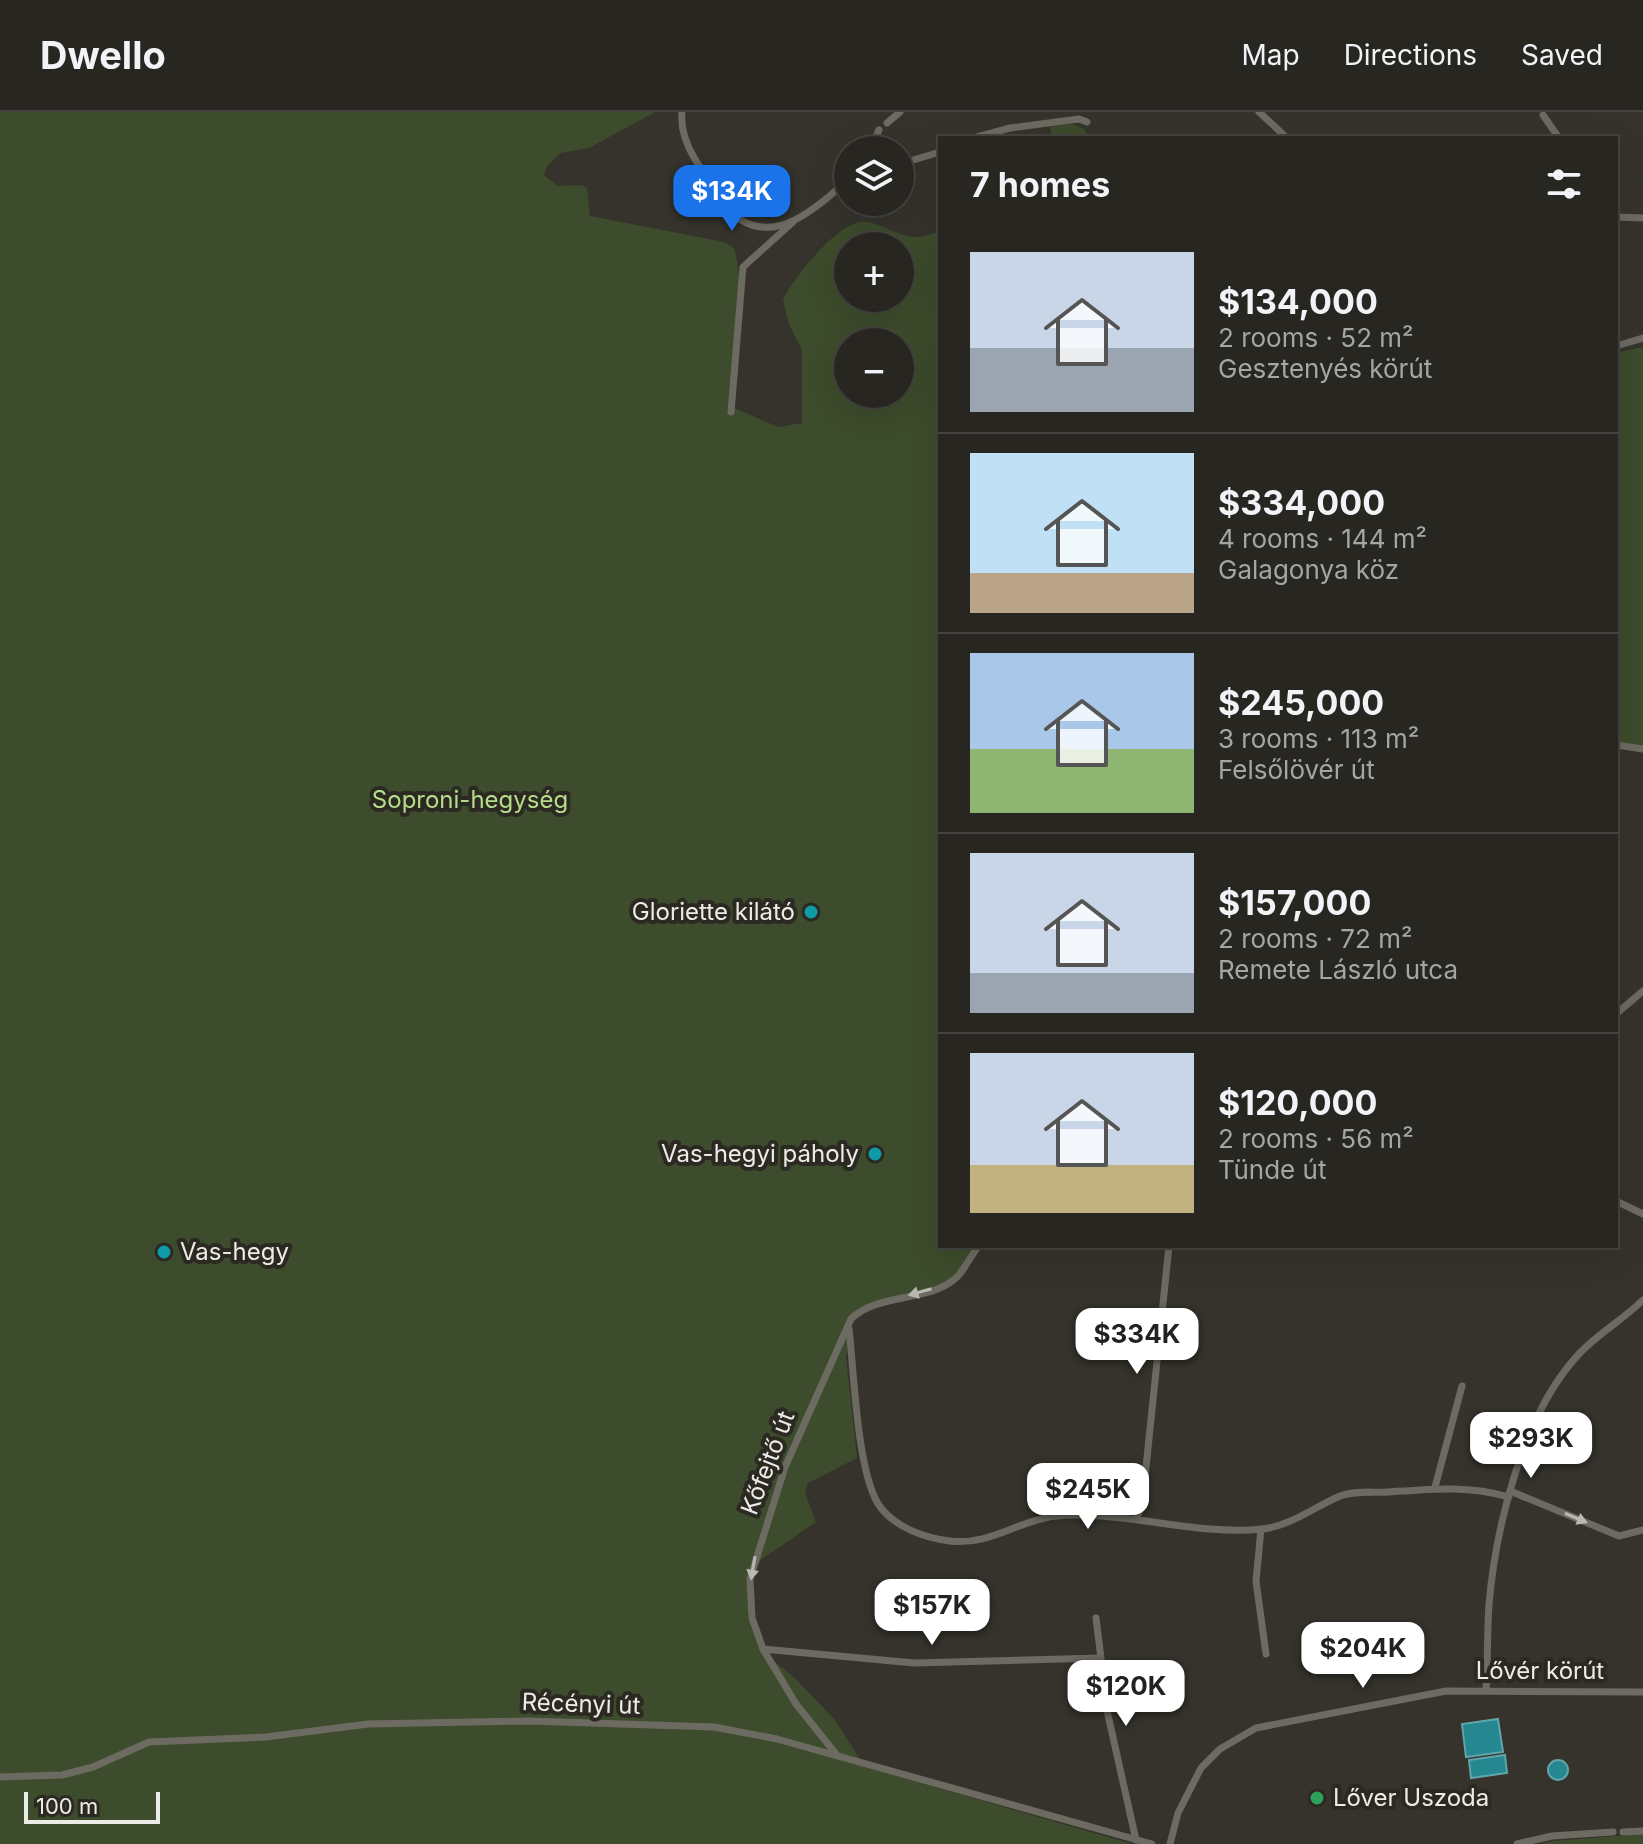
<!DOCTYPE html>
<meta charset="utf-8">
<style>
:root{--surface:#282621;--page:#34322e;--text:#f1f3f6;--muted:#a5a5a5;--line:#44433f;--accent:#1a73e8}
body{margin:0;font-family:Inter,sans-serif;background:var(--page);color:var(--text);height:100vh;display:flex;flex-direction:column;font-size:30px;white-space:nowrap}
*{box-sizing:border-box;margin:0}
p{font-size:26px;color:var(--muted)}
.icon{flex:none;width:44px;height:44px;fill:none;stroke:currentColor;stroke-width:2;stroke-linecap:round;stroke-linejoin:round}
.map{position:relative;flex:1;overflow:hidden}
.panel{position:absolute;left:938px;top:24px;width:680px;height:1112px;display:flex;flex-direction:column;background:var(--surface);border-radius:0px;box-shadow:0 8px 32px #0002,0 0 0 2px var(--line)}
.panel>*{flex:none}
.fabs{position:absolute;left:834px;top:24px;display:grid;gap:16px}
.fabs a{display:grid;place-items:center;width:80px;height:80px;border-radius:50%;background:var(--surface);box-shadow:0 8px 32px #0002,0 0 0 2px var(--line);font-size:40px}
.scale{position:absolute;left:24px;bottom:20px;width:136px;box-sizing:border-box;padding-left:8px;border:4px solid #ecebe6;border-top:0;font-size:22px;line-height:28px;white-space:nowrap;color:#ecebe6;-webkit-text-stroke:6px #2b2922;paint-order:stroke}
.price{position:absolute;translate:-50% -68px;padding:0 18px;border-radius:16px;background:#fff;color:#222;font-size:26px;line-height:52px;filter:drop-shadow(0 2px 4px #0008)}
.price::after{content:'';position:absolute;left:50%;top:48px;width:24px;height:18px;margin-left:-12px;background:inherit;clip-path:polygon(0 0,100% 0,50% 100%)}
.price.on{background:var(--accent);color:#fff}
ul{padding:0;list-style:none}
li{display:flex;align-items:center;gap:24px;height:200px;padding:0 32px}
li+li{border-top:2px solid var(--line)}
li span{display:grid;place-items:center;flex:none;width:224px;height:160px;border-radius:0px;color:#555}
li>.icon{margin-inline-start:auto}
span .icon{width:96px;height:96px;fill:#fffc;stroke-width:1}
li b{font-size:34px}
h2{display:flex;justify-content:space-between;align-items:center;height:96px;padding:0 32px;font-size:34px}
header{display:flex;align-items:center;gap:48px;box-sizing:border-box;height:112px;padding:0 40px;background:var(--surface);border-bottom:2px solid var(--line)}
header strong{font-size:38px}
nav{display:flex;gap:44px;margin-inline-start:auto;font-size:28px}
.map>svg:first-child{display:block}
.green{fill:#3d4c2c;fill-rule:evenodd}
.water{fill:#258790;stroke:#61a5aa;stroke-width:2}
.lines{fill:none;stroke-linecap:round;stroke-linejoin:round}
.street{stroke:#6d6a62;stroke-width:7}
.oneway{fill:#b9b7b1}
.culture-dot{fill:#0f9aa8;stroke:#2b2922;stroke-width:3}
.leisure-dot{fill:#2e9e5b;stroke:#2b2922;stroke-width:3}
.labels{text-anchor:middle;stroke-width:8;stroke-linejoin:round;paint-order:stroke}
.park-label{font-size:24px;fill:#b5dd89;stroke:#2b2922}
.poi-label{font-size:24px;fill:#ecebe6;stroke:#2b2922;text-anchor:end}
.street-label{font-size:24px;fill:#ecebe6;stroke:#2b2922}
</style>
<header>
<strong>Dwello</strong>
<nav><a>Map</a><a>Directions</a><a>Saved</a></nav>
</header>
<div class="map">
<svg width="1643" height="1732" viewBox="0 0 1643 1732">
<rect width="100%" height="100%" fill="#35332c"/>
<!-- green -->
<g class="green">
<path d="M0,0H655L589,36L560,41L548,53L544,63L558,74L581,73L587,76L590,104L724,130L734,136C747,180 734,248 730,294L778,315L802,311V238L789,212L783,188C792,167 842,104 868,110C898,117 906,134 940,119V1134H979L963,1159L942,1174L896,1187L851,1207L846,1245L857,1346L808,1371L805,1381L816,1410L762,1447L748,1467V1504L760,1538L795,1566L835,1608L865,1655L1132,1732H0ZM848,134H900V186H848ZM848,230H900V282H848Z"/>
<polygon points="1072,12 1084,17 1090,26 1052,26 1050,15"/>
<polygon points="1643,235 1643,638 1616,634 1616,241"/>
<polygon points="1643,1722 1643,1732 1539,1732 1553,1729"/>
</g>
<!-- water -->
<g class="water">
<polygon points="1498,1607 1503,1640 1466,1645 1462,1612"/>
<polygon points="1505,1643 1507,1661 1471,1666 1469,1648"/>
<circle cx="1558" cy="1658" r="10"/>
</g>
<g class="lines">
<!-- street -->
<g class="street">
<path d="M682,0C678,40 718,77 741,108C780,132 820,92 848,68"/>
<polyline points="1259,0 1287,26"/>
<polyline points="1543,3 1559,26"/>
<polyline points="887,11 900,0"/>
<polyline points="973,26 1010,16 1079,7 1087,10"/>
<polyline points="874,38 873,31 879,18"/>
<polyline points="900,52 940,40"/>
<polyline points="1616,105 1643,106"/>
<polyline points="1616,234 1643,226"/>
<polyline points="731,300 743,155 793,110"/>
<polyline points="1616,633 1643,637"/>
<polyline points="1616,902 1643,879"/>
<polyline points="1616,1089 1643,1102"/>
<path d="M849,1217C854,1258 857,1366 881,1396C897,1416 925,1426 950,1429C989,1434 1019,1408 1056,1404C1125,1398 1194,1424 1262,1417C1291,1414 1314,1395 1340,1384C1355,1378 1373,1381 1389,1380C1430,1377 1468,1373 1509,1385"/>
<polyline points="1435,1375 1462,1274"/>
<polyline points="1510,1379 1619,1424 1643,1418"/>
<polyline points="1136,1407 1142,1394 1169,1134"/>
<polyline points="1261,1417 1256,1469 1266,1542"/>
<polyline points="1096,1506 1108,1603 1136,1728"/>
<polyline points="763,1537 914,1551 1100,1546"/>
<path d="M1486,1577C1488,1549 1487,1521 1489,1492C1496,1414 1523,1302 1578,1243C1597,1222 1623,1208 1643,1188"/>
<path d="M836,1642L796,1592L763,1537L752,1506L750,1467L785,1355L851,1207C878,1180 930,1191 957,1165C965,1157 971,1143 979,1134"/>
<polyline points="0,1665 62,1663 93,1655 149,1630 266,1625 368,1612 529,1609 714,1615 777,1627 1152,1732"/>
<polyline points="1623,1720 1643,1719"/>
<polyline points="1170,1732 1178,1701 1201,1656 1220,1637 1256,1616 1446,1579 1643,1580"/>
<polyline points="1517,1732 1552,1724 1613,1720"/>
</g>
</g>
<!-- one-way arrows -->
<defs><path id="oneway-solid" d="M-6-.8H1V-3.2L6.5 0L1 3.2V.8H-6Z" transform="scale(2)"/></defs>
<g class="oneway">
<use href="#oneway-solid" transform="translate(920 1180) rotate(164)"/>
<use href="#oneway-solid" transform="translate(1576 1406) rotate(23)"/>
<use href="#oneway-solid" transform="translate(753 1456) rotate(100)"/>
</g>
<!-- markers -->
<g class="culture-dot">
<circle cx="811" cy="800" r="8"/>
<circle cx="875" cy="1042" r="8"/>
<circle cx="164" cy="1140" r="8"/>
</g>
<circle class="leisure-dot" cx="1317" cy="1686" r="8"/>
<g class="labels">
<!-- park labels -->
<g class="park-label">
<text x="470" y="696">Soproni-hegység</text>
</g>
<!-- poi labels -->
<g class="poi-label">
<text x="795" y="808">Gloriette kilátó</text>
<text x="859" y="1050">Vas-hegyi páholy</text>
<text x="180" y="1148" text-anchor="start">Vas-hegy</text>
<text x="1333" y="1694" text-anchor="start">Lőver Uszoda</text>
</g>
<!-- street labels -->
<g class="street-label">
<text transform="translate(768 1351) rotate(-69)" y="8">Kőfejtő út</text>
<text x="1540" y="1567">Lővér körút</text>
<text transform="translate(581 1592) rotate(2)" y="8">Récényi út</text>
</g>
</g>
</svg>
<div class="fabs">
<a><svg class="icon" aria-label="layers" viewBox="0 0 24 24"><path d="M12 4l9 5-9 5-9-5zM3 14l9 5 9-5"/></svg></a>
<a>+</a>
<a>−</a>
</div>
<div class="scale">100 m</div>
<b class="price on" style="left:732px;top:121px">$134K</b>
<b class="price" style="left:1137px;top:1264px">$334K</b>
<b class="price" style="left:1531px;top:1368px">$293K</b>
<b class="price" style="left:1088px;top:1419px">$245K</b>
<b class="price" style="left:932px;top:1535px">$157K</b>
<b class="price" style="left:1363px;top:1578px">$204K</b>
<b class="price" style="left:1126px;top:1616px">$120K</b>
<section class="panel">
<h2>7 homes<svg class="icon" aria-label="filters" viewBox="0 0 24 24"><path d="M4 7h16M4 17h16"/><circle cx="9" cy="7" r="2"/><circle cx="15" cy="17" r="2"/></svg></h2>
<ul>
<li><span style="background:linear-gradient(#c9d6e8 60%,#9aa5b1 0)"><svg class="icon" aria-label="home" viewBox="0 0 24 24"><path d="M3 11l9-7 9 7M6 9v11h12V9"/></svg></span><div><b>$134,000</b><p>2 rooms · 52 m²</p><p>Gesztenyés körút</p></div></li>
<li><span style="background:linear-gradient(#bfe0f5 75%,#b9a48a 0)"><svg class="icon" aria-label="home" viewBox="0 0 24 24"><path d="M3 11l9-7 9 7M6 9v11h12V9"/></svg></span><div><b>$334,000</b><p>4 rooms · 144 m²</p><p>Galagonya köz</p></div></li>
<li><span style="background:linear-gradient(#a9c7e8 60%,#8fb573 0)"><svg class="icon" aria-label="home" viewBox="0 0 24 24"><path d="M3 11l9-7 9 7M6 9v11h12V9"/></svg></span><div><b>$245,000</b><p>3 rooms · 113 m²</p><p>Felsőlövér út</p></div></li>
<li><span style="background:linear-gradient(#c9d6e8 75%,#9aa5b1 0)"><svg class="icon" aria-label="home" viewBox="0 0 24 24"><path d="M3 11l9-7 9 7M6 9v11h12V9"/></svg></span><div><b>$157,000</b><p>2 rooms · 72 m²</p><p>Remete László utca</p></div></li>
<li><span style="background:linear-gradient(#c9d6e8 70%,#c2b280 0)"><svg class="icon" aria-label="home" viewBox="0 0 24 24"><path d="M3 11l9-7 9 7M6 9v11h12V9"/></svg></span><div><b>$120,000</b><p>2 rooms · 56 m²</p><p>Tünde út</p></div></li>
</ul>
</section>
</div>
